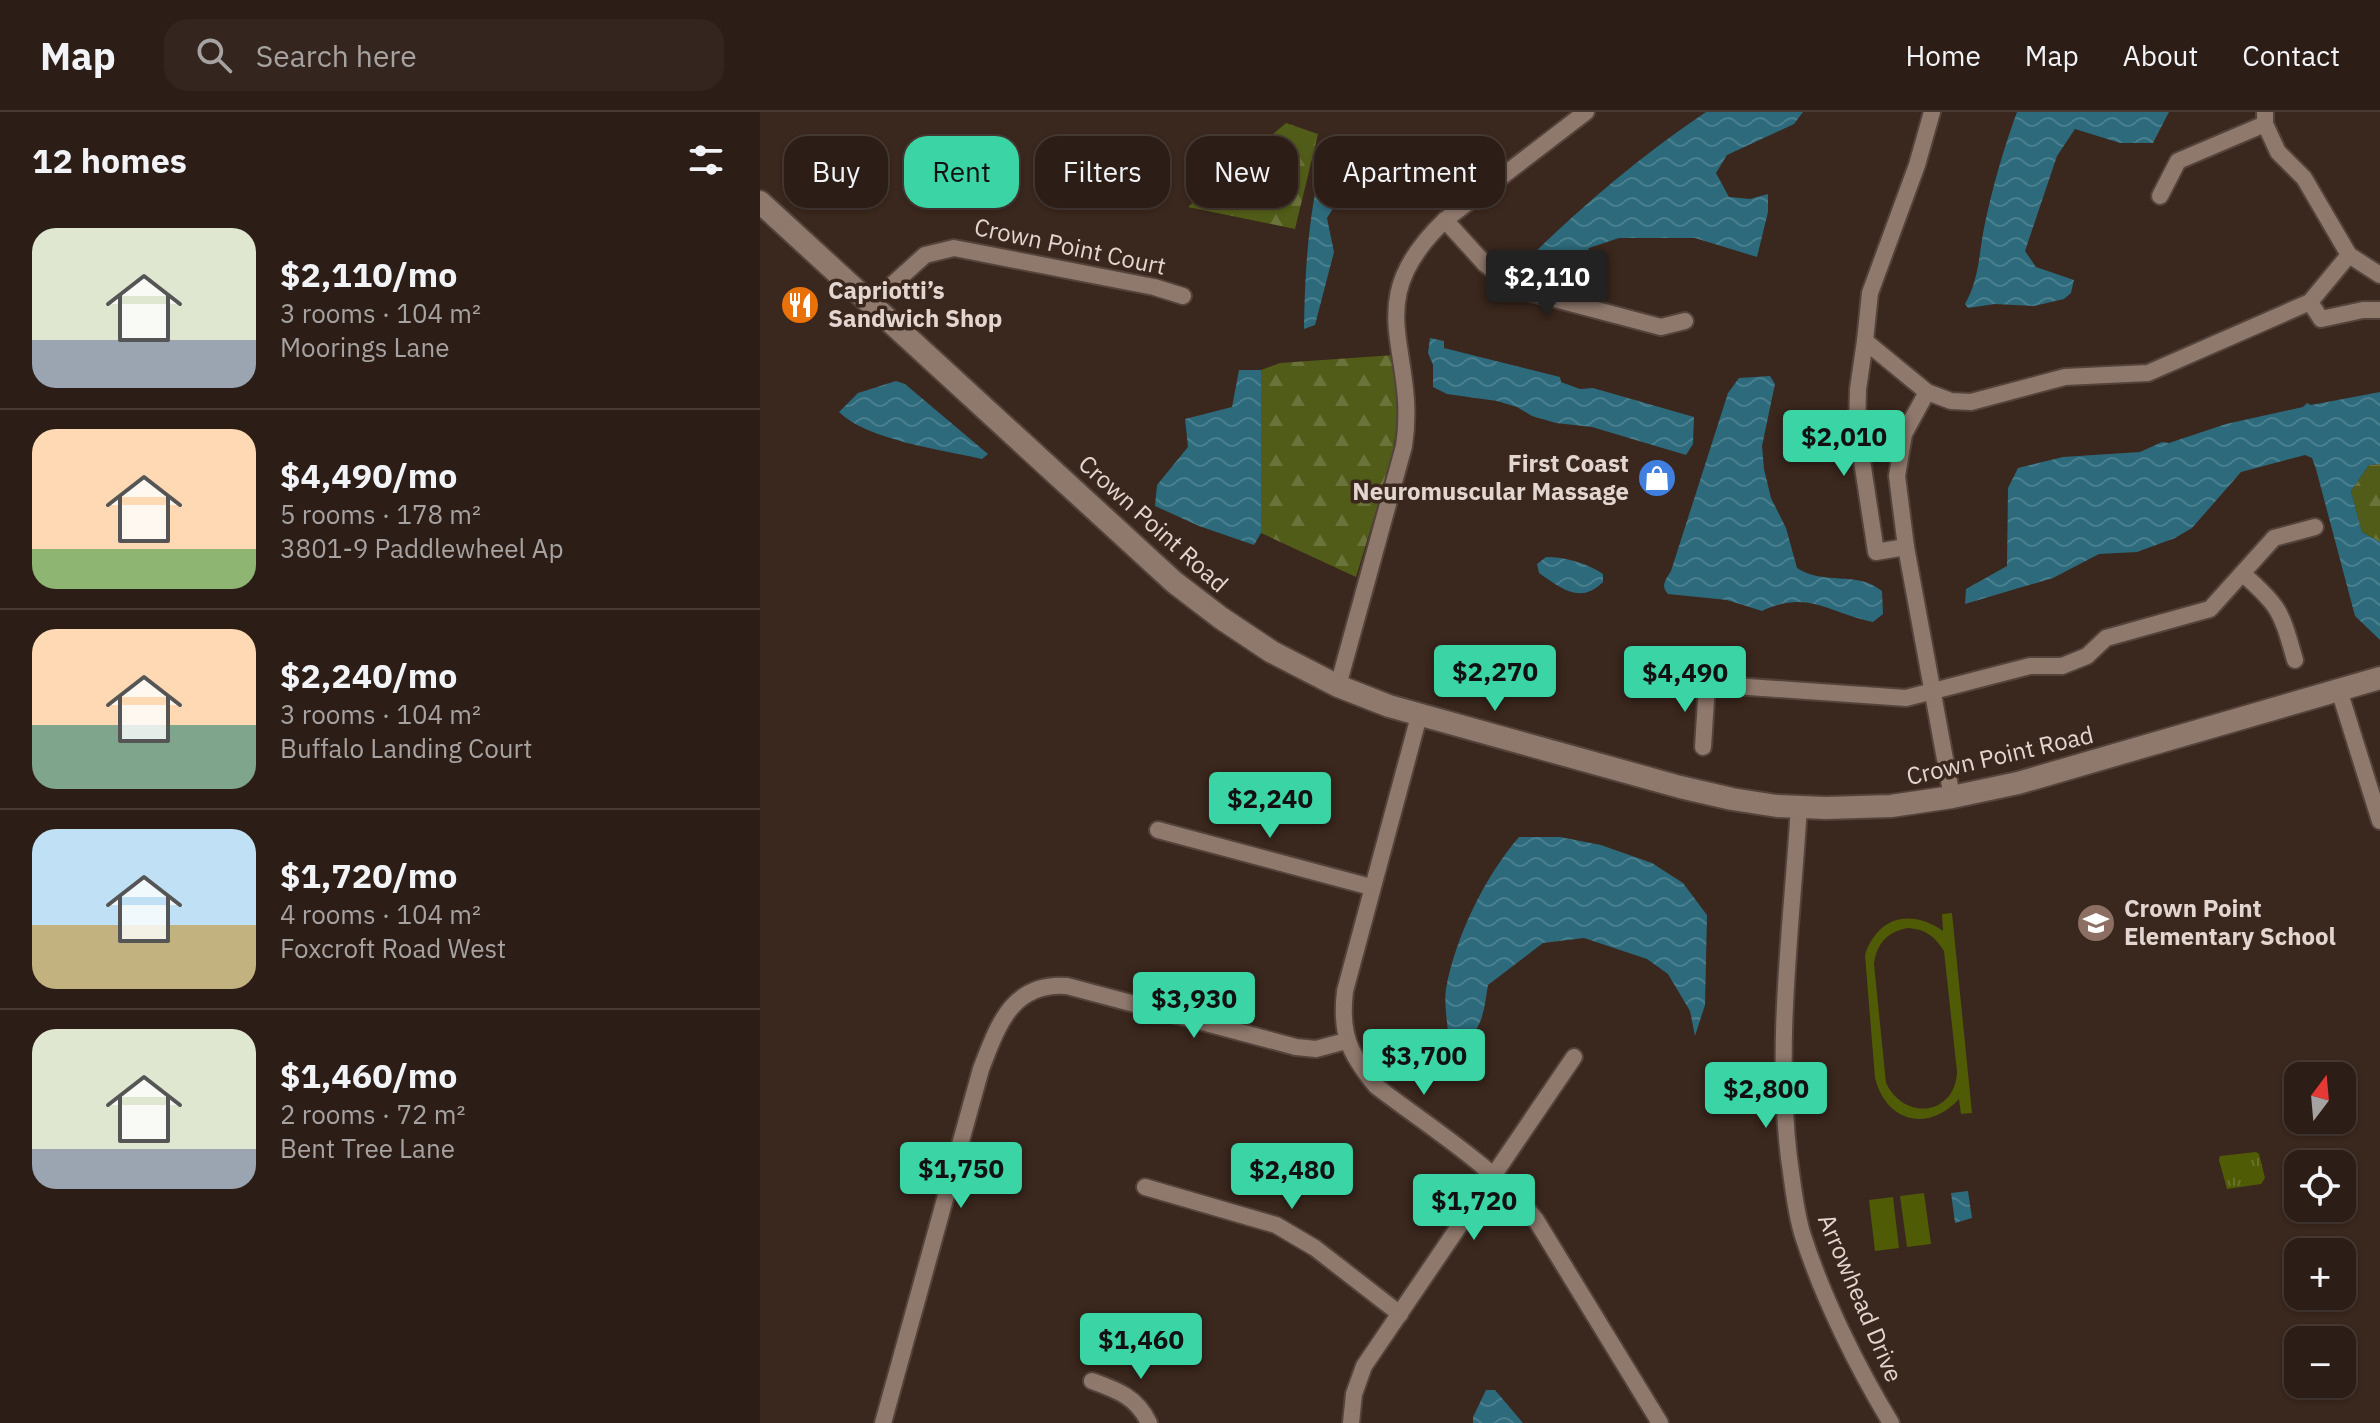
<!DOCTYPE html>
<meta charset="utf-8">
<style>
:root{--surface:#2c1d16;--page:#34261f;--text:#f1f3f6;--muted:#a6a2a1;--line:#483b35;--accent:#3ad4a5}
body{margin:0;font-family:"IBM Plex Sans",sans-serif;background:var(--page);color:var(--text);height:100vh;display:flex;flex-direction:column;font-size:30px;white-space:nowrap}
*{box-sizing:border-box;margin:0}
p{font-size:26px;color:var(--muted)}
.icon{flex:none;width:44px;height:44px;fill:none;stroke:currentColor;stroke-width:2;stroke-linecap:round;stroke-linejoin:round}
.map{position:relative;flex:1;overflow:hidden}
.panel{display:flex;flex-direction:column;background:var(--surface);width:760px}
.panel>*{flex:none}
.guide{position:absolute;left:24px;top:24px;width:760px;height:72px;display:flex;gap:16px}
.needle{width:52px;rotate:16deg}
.buttons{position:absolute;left:1524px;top:950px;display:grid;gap:16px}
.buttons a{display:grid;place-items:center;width:72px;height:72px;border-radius:16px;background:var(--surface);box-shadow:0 2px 6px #0004,0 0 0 2px var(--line);font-size:40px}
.price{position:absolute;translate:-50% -68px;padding:0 18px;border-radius:8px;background:var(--accent);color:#111;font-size:26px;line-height:52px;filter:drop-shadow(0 2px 4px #0008)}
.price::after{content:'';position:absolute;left:50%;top:48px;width:24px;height:18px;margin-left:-12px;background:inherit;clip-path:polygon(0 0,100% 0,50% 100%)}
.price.current{background:#222;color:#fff}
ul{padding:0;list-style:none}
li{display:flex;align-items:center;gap:24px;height:200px;padding:0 32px}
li+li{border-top:2px solid var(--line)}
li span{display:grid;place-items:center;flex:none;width:224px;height:160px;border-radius:24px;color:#555}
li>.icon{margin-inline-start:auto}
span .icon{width:96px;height:96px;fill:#fffc;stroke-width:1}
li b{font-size:34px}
h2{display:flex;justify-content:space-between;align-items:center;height:96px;padding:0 32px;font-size:34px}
.tag{padding:0 28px;border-radius:24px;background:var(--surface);box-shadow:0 2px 6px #0004,0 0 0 2px var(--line);font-size:28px;line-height:72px}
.tag.current{background:var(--accent);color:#111}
header{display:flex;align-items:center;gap:48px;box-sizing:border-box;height:112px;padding:0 40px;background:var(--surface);border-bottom:2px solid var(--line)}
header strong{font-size:38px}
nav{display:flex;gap:44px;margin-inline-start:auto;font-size:28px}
.search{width:560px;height:72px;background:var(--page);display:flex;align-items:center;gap:20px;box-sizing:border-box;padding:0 28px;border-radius:24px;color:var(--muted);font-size:30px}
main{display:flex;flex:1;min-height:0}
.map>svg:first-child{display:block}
.grass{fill:url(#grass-tufts)}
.forest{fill:url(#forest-firs)}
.pitch{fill:#4f5b05;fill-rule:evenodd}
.water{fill:url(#water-waves)}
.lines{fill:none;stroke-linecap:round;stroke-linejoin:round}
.street-casing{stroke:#53433b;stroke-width:20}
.secondary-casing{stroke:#53433b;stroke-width:26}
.street{stroke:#8f786c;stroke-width:16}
.secondary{stroke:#8f786c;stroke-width:22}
.labels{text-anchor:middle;stroke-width:7;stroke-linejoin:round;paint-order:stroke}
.street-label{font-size:24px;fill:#e3d6d0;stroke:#3a271d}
.poi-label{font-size:24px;font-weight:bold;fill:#e3d6d0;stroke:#3a271d;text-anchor:start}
</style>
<header>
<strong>Map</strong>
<div class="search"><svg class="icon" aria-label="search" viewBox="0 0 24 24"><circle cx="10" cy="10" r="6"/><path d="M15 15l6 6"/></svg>Search here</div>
<nav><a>Home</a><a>Map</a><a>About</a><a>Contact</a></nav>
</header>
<main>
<section class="panel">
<h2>12 homes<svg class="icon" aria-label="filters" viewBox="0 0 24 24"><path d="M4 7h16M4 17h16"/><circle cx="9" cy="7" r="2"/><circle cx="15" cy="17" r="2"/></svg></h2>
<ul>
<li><span style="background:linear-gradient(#dfe7d0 70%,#9aa5b1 0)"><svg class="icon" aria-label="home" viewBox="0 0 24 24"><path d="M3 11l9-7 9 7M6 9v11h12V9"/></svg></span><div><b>$2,110/mo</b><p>3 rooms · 104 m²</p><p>Moorings Lane</p></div></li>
<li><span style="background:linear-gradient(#ffd9b3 75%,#8fb573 0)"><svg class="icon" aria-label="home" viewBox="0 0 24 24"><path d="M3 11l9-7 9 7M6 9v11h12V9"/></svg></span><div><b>$4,490/mo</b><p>5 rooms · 178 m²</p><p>3801-9 Paddlewheel Ap</p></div></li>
<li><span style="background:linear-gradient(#ffd9b3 60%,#7fa58c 0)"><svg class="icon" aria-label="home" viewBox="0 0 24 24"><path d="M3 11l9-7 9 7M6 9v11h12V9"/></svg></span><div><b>$2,240/mo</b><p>3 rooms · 104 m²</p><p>Buffalo Landing Court</p></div></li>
<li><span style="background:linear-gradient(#bfe0f5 60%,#c2b280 0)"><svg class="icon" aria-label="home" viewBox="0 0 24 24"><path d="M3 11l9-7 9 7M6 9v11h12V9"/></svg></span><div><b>$1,720/mo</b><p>4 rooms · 104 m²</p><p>Foxcroft Road West</p></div></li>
<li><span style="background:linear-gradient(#dfe7d0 75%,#9aa5b1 0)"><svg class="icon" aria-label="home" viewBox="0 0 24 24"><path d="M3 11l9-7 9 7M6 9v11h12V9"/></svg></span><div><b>$1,460/mo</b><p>2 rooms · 72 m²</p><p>Bent Tree Lane</p></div></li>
</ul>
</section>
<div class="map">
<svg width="1620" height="1311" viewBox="0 0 1620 1311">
<defs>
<pattern id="grass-tufts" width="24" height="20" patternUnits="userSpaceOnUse" patternTransform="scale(2)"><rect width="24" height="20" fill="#4f5b05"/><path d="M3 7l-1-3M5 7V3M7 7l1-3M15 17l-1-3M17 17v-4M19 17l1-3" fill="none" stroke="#687228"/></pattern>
<pattern id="forest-firs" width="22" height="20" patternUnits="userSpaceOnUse" patternTransform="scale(2)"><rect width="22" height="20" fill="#515c18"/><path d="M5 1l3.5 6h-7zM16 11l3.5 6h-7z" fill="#6a7339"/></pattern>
<pattern id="water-waves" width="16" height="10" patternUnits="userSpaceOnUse" patternTransform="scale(2)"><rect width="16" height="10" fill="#2c6a7c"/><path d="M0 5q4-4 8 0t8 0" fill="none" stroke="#4a7f8e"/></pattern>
</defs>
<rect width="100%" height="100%" fill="#3a271d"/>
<!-- grass -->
<polygon class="grass" points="1496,1040 1499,1042 1505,1066 1501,1072 1467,1077 1459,1048 1460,1044"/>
<!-- forest -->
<g class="forest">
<polygon points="526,11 558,22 535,117 428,95"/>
<polygon points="634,243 640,295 631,350 596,465 501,421 501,258 520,251"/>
<polygon points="1620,352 1620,430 1602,420 1591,379 1609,353"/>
</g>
<!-- pitch -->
<g class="pitch">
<path d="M1192,801L1212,1001L1201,1002L1199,987C1168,1021 1126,1010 1115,966L1105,843C1117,805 1151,796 1183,819L1182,802ZM1148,816C1166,817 1175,825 1184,839L1197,960C1195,1004 1144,1009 1126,971L1114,852C1117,831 1127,820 1148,816Z"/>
<polygon points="1164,1081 1171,1132 1147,1135 1140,1084"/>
<polygon points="1133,1085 1139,1136 1115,1139 1109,1088"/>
</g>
<!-- water -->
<g class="water">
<path d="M946,0H1043L1034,12L967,43L956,61L969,85L990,87L1008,82V100L997,145L935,126H859L829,136L816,167L788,163L774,155L770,145C825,91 882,43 946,0Z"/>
<path d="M1257,0H1409L1393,31H1360L1315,17L1297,44L1265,139L1276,155L1314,168L1311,181L1304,187L1274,194L1235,192L1208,196L1205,192C1218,170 1219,145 1223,121C1231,80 1243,38 1257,0Z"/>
<path d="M565,34L583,43L603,41L599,56L567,106L574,140L555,213L544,217C545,150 549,99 565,34Z"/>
<polygon points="515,37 524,39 524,87 509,98 466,88 465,75"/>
<polygon points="670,226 684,229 684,236 800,265 801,270 820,277 833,276 934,305 933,332 926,343 832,315 796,311 772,304 757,295 737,289 687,282 673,275 673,253 668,241"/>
<polygon points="479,258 501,258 501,421 494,433 439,414 395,394 397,373 428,335 425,307 472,295"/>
<path d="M1010,264L1015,272L1002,334L1004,357L1011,386L1026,416L1037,456C1064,474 1096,458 1122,479L1123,502L1113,510C1069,501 1047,477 1002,499L967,488L908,482C900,474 906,467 911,459L968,281L979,266Z"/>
<path d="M136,269L145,272L228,342L222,347C183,338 107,328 79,300L98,281Z"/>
<polygon points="1620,280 1620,352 1609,353 1591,379 1602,420 1620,430 1620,528 1595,504 1556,357 1552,346 1545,343 1481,360 1432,416 1415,426 1377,440 1339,442 1293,466 1205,492 1206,477 1247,454 1248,376 1258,356 1303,345 1380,340 1402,330 1409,331 1466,312 1543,295 1547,291 1551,293"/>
<path d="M786,445C805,445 827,451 843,462V470C820,493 801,476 779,461L777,452Z"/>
<path d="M759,725H800L841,733L892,751L923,771L947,803L945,893L935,924L930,899L908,862L887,847L824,826L783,831L728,873C724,896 724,917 703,929L688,921C687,907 684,891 686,877C695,826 725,764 759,725Z"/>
<polygon points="1208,1079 1212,1106 1195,1111 1191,1081"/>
<polygon points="726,1278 735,1278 763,1311 713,1311 713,1305"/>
</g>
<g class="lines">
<defs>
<g id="street">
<polyline points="1172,0 1157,53 1110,181 1105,229 1167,280 1191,289 1211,290 1305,265 1388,261 1550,190 1589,143"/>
<polyline points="1505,0 1505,12 1518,40 1544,66 1589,143 1620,163"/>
<polyline points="1400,84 1418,49 1505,12"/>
<polyline points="685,108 725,152 748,170 772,181 901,215 925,209"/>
<polyline points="1550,190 1561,207 1603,198 1620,198"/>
<polyline points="112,191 165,143 194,136 394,175 423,184"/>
<polyline points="1105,229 1098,277 1097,316 1116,440 1146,435"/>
<polyline points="1167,280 1144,322 1137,364 1146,435 1192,685"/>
<path d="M1483,462C1521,495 1521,500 1535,548"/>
<polyline points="904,569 1146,586 1270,554 1302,554 1327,544 1346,526 1450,497 1514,426 1555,415"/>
<path d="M578,574L644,334C659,237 596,193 685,108L826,0"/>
<polyline points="1579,578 1620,709"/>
<path d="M659,604L585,879C580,922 589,941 616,974C669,1015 735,1055 776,1108L900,1311"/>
<polyline points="943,635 947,572"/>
<path d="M1039,694C1032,812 1015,929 1029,1046C1033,1072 1035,1099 1043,1124C1063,1186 1097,1255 1131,1311"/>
<polyline points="398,718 611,775"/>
<polyline points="385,1075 516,1113 555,1136 640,1202"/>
<path d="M332,1269C357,1278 377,1285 389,1311"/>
<path d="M123,1311L221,957C238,913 252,870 307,874L536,935L556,937L586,929"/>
<polyline points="591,1311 594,1282 604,1254 814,945"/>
</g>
<polyline id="secondary" points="0,90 414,470 461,506 512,540 578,574 629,594 920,675 972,687 1017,694 1066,696 1131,694 1192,685 1258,671 1620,566"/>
</defs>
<!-- street casing -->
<use href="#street" class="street-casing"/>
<!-- secondary casing -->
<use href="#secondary" class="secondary-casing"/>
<!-- street -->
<use href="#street" class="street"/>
<!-- secondary -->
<use href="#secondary" class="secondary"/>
</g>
<!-- icons -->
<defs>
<symbol id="restaurant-disc" viewBox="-11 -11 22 22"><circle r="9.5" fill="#e8710a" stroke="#3a271d"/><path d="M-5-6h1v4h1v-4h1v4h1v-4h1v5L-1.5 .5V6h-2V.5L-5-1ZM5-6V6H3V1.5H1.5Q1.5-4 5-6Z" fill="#fff"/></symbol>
<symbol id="shop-disc" viewBox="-11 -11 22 22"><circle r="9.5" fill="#3f7fe0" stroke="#3a271d"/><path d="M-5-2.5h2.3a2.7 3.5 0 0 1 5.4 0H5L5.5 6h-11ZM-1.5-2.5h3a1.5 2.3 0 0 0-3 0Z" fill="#fff"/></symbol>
<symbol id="school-disc" viewBox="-11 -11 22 22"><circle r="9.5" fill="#8d6e63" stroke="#3a271d"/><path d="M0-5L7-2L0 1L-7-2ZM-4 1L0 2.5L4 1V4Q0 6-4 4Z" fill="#fff"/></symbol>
</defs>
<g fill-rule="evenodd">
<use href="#restaurant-disc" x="18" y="171" width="44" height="44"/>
<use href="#shop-disc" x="875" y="344" width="44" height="44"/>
<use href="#school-disc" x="1314" y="789" width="44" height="44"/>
</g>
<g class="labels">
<!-- street labels -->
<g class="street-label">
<text transform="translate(310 135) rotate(12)" y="8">Crown Point Court</text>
<text transform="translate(393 412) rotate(42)" y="8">Crown Point Road</text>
<text transform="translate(1240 644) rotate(-13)" y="8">Crown Point Road</text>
<text transform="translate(1100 1186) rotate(67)" y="8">Arrowhead Drive</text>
</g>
<!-- poi labels -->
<g class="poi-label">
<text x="68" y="187">Capriotti’s<tspan x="68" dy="28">Sandwich Shop</tspan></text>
<text x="869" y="360" text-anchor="end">First Coast<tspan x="869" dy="28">Neuromuscular Massage</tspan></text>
<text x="1364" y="805">Crown Point<tspan x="1364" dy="28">Elementary School</tspan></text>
</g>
</g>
</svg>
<div class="buttons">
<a><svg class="needle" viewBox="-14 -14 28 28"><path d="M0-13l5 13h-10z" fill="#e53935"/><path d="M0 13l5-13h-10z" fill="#a6a2a1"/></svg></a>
<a><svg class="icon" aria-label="locate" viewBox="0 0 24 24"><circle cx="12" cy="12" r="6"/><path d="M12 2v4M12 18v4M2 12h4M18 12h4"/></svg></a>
<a>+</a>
<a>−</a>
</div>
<b class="price current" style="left:787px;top:206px">$2,110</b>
<b class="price" style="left:1084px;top:366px">$2,010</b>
<b class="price" style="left:735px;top:601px">$2,270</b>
<b class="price" style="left:925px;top:602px">$4,490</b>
<b class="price" style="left:510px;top:728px">$2,240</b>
<b class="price" style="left:434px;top:928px">$3,930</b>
<b class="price" style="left:664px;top:985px">$3,700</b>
<b class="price" style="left:1006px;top:1018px">$2,800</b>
<b class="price" style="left:201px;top:1098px">$1,750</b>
<b class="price" style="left:532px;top:1099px">$2,480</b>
<b class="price" style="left:714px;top:1130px">$1,720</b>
<b class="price" style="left:381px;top:1269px">$1,460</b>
<div class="guide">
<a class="tag">Buy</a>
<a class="tag current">Rent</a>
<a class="tag">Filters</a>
<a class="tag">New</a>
<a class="tag">Apartment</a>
</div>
</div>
</main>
